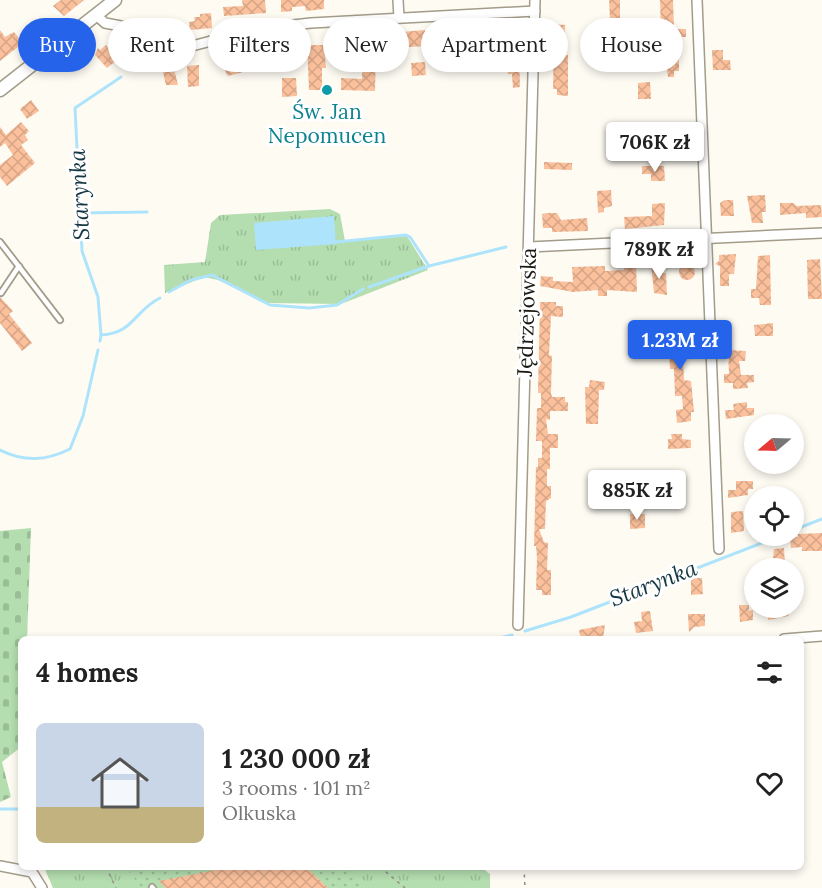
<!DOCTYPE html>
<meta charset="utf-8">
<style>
:root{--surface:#fff;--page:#f2f2f2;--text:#222;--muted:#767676;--accent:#2563eb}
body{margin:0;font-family:Lora,serif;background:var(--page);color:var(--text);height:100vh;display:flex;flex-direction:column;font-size:22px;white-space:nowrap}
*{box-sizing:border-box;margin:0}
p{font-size:20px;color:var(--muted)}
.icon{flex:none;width:33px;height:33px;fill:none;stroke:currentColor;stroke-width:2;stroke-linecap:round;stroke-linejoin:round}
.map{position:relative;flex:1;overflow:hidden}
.details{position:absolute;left:18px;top:636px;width:786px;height:234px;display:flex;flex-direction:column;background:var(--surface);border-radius:9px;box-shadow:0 3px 9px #0003}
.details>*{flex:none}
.hud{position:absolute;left:18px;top:18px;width:786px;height:54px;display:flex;gap:12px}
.needle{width:39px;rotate:251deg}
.buttons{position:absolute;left:744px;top:414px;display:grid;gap:12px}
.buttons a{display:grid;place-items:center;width:60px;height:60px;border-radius:50%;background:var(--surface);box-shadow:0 3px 9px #0003;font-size:30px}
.price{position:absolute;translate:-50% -51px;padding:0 14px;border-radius:6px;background:#fff;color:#222;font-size:20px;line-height:39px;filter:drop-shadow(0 2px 3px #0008)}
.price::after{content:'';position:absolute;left:50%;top:36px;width:18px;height:14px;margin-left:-9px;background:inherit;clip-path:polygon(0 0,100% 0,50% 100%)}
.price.on{background:var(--accent);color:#fff}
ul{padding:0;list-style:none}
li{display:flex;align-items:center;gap:18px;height:150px;padding:0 18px}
li span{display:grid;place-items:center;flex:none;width:168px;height:120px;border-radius:9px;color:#555}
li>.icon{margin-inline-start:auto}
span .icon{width:72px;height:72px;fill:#fffc;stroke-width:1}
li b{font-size:26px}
h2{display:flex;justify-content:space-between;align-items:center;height:72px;padding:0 18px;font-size:26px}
.tag{padding:0 21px;border-radius:27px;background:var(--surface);box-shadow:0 3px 9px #0003;font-size:21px;line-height:54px}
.tag.on{background:var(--accent);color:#fff}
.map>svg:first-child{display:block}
.grass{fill:url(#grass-tufts)}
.cemetery{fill:url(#cemetery-stones)}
.park{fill:url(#park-dots)}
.water{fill:#ade4fc}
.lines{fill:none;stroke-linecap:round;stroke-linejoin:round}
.stream{stroke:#ade4fc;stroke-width:3}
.building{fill:url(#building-cross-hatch)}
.service-casing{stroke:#a29c89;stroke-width:8}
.minor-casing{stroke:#a29c89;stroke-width:12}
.tertiary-casing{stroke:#a29c89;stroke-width:15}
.path{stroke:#8f8d85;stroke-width:1.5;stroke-dasharray:3 4.5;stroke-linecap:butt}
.service{stroke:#fff;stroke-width:4.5}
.minor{stroke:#fff;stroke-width:9}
.tertiary{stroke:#fff;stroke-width:12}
.culture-dot{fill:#0f9aa8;stroke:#fff;stroke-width:2}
.labels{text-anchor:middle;stroke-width:6;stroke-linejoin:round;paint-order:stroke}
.culture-label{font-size:21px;fill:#0d838f;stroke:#fff}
.street-label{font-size:21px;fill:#1a1811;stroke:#fff}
.water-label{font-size:22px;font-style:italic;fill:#163744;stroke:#fff}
</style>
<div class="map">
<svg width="822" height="888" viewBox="0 0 822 888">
<defs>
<pattern id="grass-tufts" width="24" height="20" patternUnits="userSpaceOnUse" patternTransform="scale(1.5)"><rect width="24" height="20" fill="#b4ddb0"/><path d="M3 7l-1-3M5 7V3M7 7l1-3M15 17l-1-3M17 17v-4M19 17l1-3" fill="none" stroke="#9abd96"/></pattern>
<pattern id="cemetery-stones" width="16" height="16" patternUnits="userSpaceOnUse" patternTransform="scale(1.5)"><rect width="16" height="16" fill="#b4ddb0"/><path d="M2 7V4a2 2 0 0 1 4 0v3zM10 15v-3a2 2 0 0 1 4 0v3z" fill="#9abd96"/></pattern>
<pattern id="park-dots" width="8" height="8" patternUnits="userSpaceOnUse" patternTransform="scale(1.5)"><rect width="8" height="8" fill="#b4ddb0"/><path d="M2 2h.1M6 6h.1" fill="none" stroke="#9abd96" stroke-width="1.8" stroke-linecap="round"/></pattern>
<pattern id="building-cross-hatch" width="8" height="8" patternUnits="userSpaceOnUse" patternTransform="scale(1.5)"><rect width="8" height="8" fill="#fbc19d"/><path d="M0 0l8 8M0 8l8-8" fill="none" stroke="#d7a586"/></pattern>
</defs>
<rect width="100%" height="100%" fill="#fefbf3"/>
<!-- grass -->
<g class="grass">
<polygon points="330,209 340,214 345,241 407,236 428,270 341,304 266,303 218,280 204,277 165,293 164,265 205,262 211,223 220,215"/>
<polygon points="44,867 481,867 490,874 490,888 53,888"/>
</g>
<!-- cemetery -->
<polygon class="cemetery" points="31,528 27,639 21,639 21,747 2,762 11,797 0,802 0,531"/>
<!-- park -->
<polygon class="park" points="125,867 346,867 367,888 142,888"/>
<!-- water -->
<polygon class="water" points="334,216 336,244 256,250 254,223"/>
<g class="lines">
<!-- stream -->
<g class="stream">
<polyline points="80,213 147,212"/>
<polyline points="336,242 406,235 410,237 429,266"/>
<polyline points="369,287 429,266 506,247"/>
<polyline points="169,292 191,280 212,275 270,305 309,308 337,305 363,289"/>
<polyline points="101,335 98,297 82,251 75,108 121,77"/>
<path d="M100,341L101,335C133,334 135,310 160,298"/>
<path d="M0,450C24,462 46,461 70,449L83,416L98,350"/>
<polyline points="794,530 822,519"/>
<polyline points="525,631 571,617 780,536"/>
<polyline points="495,639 512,635"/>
<polyline points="0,809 21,809"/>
</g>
</g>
<!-- building -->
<g class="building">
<polygon points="61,0 84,0 64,16 53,6"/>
<polygon points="242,0 265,0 266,13 224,16 223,7 243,6"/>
<polygon points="281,0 324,0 324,9 306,11 305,6 292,7 292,11 281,12"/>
<polygon points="609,0 620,0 620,18 610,19"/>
<polygon points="660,0 673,0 674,29 686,29 686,37 673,37 673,59 679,59 679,71 674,71 674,77 668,77 663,45 653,45 652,35 661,35"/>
<polygon points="211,13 212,28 190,30 189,22 195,21 194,17 200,17 200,14"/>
<polygon points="518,24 520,87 513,88 512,74 508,74 507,69 504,69 504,58 509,57 508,38 483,40 482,30 486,29 486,26"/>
<polygon points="553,24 565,25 564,55 568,55 568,96 557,95 557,89 553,89 554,42 549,42"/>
<polygon points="364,29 364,32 388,33 425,30 426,46 376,49 375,91 341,90 341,78 362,79 363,40 332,41 332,30"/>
<polygon points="0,30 5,37 14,32 23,43 0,61"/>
<polygon points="106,45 116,61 107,68 95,55 98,48 100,50"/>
<polygon points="307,45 324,45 326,68 322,68 322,90 309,90"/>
<polygon points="292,46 296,51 293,56 279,57 279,64 242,67 243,72 228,76 225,71 222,57 260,47"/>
<polygon points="712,50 723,50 723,60 730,60 731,70 713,70"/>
<polygon points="425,62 426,75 412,76 411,63"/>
<polygon points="199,65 199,86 188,87 187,66"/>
<polygon points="174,69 178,85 166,85 163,72"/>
<polygon points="282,78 296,78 297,96 282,97"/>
<polygon points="650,82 651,99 638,99 638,83"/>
<polygon points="31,100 39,111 27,119 20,109"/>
<polygon points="21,122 29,131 25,135 28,140 21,145 35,163 7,186 0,177 0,165 13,155 5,143 0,147 0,127 6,135"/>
<polygon points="544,162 572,163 572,170 544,169"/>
<polygon points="642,166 664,166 665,181 651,181 651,174 642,174"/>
<polygon points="611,190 612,206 604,208 604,212 598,213 597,191"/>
<polygon points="765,195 766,212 762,212 763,223 752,223 747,196"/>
<polygon points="725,200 733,200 734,216 721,216 720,203"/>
<polygon points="665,203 664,225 625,229 624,217 652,216 652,204"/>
<polygon points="780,203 793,203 797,206 821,205 822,217 806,218 806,213 780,215"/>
<polygon points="547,213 557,213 561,220 587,218 588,231 552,232 552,228 543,228 542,214"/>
<polygon points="736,254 734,274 729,274 729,286 720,286 720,266 715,264 719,261 719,255"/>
<polygon points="770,255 771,305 760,305 759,298 751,298 751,289 756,289 758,256"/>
<polygon points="820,259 822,299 808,299 807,260"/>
<polygon points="651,263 659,263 660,273 666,273 667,295 654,293"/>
<polygon points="636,264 637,292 607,290 607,296 598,296 598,290 573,292 540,286 541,276 553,277 553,281 573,282 572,267 605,266 605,271 624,270 624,265"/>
<circle cx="687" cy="272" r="8"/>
<polygon points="0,297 13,311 9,314 32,343 22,351 0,323"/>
<polygon points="540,302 556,302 556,306 563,306 563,317 551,316 549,355 552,356 551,393 552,397 565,397 565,402 568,402 568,411 550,411 550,420 546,419 548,434 558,434 558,448 550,448 550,469 547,469 547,486 551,486 551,498 546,501 545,529 539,529 544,542 548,543 547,570 551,570 551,595 542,595 542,590 536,590 537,558 536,546 534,546 536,467 538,467 538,458 542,458 542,441 536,441 537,408 541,408 541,393 538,393"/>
<polygon points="773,323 773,336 755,336 754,325"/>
<polygon points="690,326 691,337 680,337 681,341 677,341 678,355 683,355 684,380 691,381 694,412 691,412 691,421 677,423 676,410 683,409 682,396 675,396 674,369 670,369 669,343 662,343 662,328"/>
<polygon points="728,350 746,351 745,361 739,361 741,375 754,375 754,382 747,383 748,388 733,389 733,383 724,383 724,374 729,374"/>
<polygon points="590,380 605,382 604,390 599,390 598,424 586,424 585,387 589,387"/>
<polygon points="747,402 747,408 754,408 754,415 726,419 725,410 734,410 733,404"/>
<polygon points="671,434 682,434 682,439 691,440 691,448 668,449 668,439 672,439"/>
<polygon points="736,481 753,481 753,489 748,489 748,495 728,498 728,490 736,490"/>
<polygon points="590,486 604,487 604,505 592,504"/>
<polygon points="743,511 744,531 731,533 731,512"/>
<polygon points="630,514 645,514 645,528 630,529"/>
<polygon points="822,533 822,551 802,551 802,547 791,548 790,537 798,537 798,534"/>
<polygon points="784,548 785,568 772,568 774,549"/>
<polygon points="691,578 702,578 703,594 691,595"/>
<polygon points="739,605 749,605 749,611 753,610 753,620 740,622"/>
<polygon points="771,608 791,608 788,616 768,620 768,609"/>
<polygon points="650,611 653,631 636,633 634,622 642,621 641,612"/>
<polygon points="688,614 705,614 705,626 694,627 689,632"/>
<polygon points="605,625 603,639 582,639 580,635 579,630"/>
<polygon points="231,867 306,867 328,888 165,888 159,881"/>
</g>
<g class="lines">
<defs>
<g id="service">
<polyline points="0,242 60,320"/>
<polyline points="1,293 19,266"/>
<polyline points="152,887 153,888"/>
</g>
<g id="minor">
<polyline points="398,0 399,18"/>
<polyline points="697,0 719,549"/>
<polyline points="96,15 105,23 126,27 146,48 161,54 257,29 311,23 535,11"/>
<polyline points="529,247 822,233"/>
<polyline points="518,625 535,0"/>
<polyline points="784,639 822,636"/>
<polyline points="0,866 32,872 42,888"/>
</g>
<polyline id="tertiary" points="0,90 115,0"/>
</defs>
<!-- service casing -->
<use href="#service" class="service-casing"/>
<!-- minor casing -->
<use href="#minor" class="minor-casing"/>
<!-- tertiary casing -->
<use href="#tertiary" class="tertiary-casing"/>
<!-- path -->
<g class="path">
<polyline points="517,639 518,639"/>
<polyline points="106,867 116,888"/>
<polyline points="380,867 405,888"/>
<polyline points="524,867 525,888"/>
</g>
<!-- service -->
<use href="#service" class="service"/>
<!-- minor -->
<use href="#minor" class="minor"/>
<!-- tertiary -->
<use href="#tertiary" class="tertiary"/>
</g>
<!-- markers -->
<circle class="culture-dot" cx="327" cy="90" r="6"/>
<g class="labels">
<!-- culture labels -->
<g class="culture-label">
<text x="327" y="119">Św. Jan<tspan x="327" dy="24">Nepomucen</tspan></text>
</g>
<!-- street labels -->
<g class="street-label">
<text transform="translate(527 312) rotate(-88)" y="7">Jędrzejowska</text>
</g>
<!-- water labels -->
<g class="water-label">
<text transform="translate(79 195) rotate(-93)" y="8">Starynka</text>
<text transform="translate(653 583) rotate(-21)" y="8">Starynka</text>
</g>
</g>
</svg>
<div class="buttons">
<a><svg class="needle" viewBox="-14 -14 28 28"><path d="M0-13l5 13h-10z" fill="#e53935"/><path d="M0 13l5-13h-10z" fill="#767676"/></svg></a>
<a><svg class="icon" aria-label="locate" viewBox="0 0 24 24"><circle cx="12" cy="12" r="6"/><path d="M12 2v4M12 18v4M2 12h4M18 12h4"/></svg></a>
<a><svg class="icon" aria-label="layers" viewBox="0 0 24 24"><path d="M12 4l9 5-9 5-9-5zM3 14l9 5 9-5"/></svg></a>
</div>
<b class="price" style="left:655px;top:173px">706K zł</b>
<b class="price" style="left:659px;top:280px">789K zł</b>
<b class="price on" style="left:680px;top:371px">1.23M zł</b>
<b class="price" style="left:637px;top:521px">885K zł</b>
<div class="hud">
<a class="tag on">Buy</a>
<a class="tag">Rent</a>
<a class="tag">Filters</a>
<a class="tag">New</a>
<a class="tag">Apartment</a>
<a class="tag">House</a>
</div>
<section class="details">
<h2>4 homes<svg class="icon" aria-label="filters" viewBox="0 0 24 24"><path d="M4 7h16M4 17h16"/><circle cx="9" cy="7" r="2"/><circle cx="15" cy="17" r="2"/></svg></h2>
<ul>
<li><span style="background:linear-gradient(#c9d6e8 70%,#c2b280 0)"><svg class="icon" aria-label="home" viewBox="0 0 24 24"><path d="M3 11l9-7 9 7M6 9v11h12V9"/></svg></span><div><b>1 230 000 zł</b><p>3 rooms · 101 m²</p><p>Olkuska</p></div><svg class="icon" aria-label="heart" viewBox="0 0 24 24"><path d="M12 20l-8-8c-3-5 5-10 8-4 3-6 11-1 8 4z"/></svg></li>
</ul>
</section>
</div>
